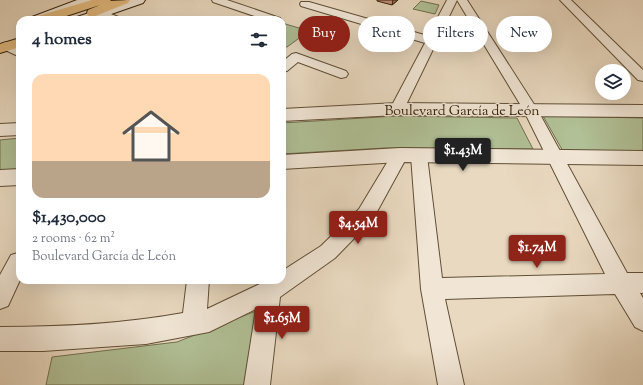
<!DOCTYPE html>
<meta charset="utf-8">
<style>
:root{--surface:#fff;--page:#f6f6f7;--text:#1f2937;--muted:#747a83;--accent:#8f2418}
body{margin:0;font-family:"Sorts Mill Goudy",serif;background:var(--page);color:var(--text);height:100vh;display:flex;flex-direction:column;font-size:15px;white-space:nowrap}
*{box-sizing:border-box;margin:0}
p{font-size:13px;color:var(--muted)}
.icon{flex:none;width:22px;height:22px;fill:none;stroke:currentColor;stroke-width:2;stroke-linecap:round;stroke-linejoin:round}
.map{position:relative;flex:1;overflow:hidden}
.side{position:absolute;left:16px;top:16px;width:270px;height:268px;display:flex;flex-direction:column;background:var(--surface);border-radius:12px;box-shadow:0 4px 16px #0002}
.side>*{flex:none}
.hud{position:absolute;left:298px;top:16px;width:285px;height:36px;display:flex;gap:8px}
.tools{position:absolute;left:595px;top:64px;display:grid;gap:8px}
.tools a{display:grid;place-items:center;width:36px;height:36px;border-radius:50%;background:var(--surface);box-shadow:0 4px 16px #0002;font-size:20px}
.price{position:absolute;translate:-50% -34px;padding:0 9px;border-radius:4px;background:var(--accent);color:#fff;font-size:13px;line-height:26px;filter:drop-shadow(0 1px 2px #0008)}
.price::after{content:'';position:absolute;left:50%;top:24px;width:12px;height:9px;margin-left:-6px;background:inherit;clip-path:polygon(0 0,100% 0,50% 100%)}
.price.active{background:#222;color:#fff}
ul{padding:0;list-style:none}
li{display:grid;align-content:center;gap:8px;height:212px;padding:0 16px}
li span{display:grid;place-items:center;height:124px;border-radius:12px;color:#555}
li>.icon{margin-inline-start:auto}
span .icon{width:72px;height:72px;fill:#fffc;stroke-width:1}
li b{font-size:17px}
h2{display:flex;justify-content:space-between;align-items:center;height:48px;padding:0 16px;font-size:17px}
.chip{padding:0 14px;border-radius:18px;background:var(--surface);box-shadow:0 4px 16px #0002;font-size:14px;line-height:36px}
.chip.active{background:var(--accent);color:#fff}
.map>svg:first-child{display:block}
.green{fill:#b1c096;stroke:#72704e}
.lines{fill:none;stroke-linecap:round;stroke-linejoin:round}
.minor-casing{stroke:#604f35;stroke-width:2}
.tertiary-casing{stroke:#604f35;stroke-width:2}
.secondary-casing{stroke:#322107;stroke-width:2}
.trunk-casing{stroke:#322107;stroke-width:2}
.minor{fill:#f1e6d6;fill-rule:evenodd}
.tertiary{fill:#f1e6d6;fill-rule:evenodd}
.secondary{fill:#f1e6d6;fill-rule:evenodd}
.trunk{fill:#e4bc80;fill-rule:evenodd}
.wall{fill:#c58c7d;stroke:#322107}
.shaded-wall{fill:#a07266;stroke:#322107}
.labels{text-anchor:middle;stroke-width:3;stroke-linejoin:round;paint-order:stroke}
.street-label{font-size:14px;fill:#322107;stroke:#f1e6d6}
</style>
<div class="map">
<svg width="643" height="385" viewBox="0 0 643 385">
<rect width="100%" height="100%" fill="#e9d9c0"/>
<filter id="stains"><feTurbulence type="fractalNoise" baseFrequency=".005" numOctaves="4"/><feColorMatrix values="0 0 0 0 .2 0 0 0 0 .09 0 0 0 0 .02 0 0 0 .5 -.17"/></filter>
<radialGradient id="worn" r=".72"><stop offset=".6" stop-color="#630" stop-opacity="0"/><stop offset="1" stop-color="#630" stop-opacity=".3"/></radialGradient>
<!-- green -->
<g class="green">
<polygon points="421,1 439,5 435,14 413,9"/>
<polygon points="282,23 309,31 287,47 282,46"/>
<polygon points="396,116 517,118 533,149 385,148 282,154 282,123"/>
<polygon points="543,116 643,118 643,154 564,153"/>
<polygon points="20,138 20,170 0,171 0,140"/>
<polygon points="256,311 244,385 46,385 52,357 177,342"/>
</g>
<g class="lines">
<defs>
<g id="minor">
<polygon points="212,0 227,0 280,18 281,20 266,20 213,2"/>
<polygon points="447,0 457,0 404,109 402,112 397,114 392,112 390,109 425,43 301,6 300,4 301,2 309,2 428,36"/>
<polygon points="457,0 467,0 537,109 627,273 643,273 643,293 640,293 643,298 643,331 635,327 615,294 445,299 464,385 438,385 421,289 411,156 413,152 419,150 425,152 427,156 442,278 605,274 523,109"/>
<polygon points="560,0 571,0 643,70 643,81 638,80"/>
<path d="M101,10L121,18L122,20C113,20 103,21 96,13Z"/>
<polygon points="7,42 20,48 20,57 3,49 1,46 3,43"/>
<polygon points="296,53 346,71 348,74 346,77 341,78 298,62 287,71 282,72 282,62 292,54"/>
<path d="M400,149L406,151L408,155L373,219L335,258L280,297L270,385H244L256,309L209,332L146,344L43,351H0V327C61,327 123,324 183,313L187,280H209L207,309L268,280H282V271L321,246L359,209L394,151Z"/>
<polygon points="18,253 20,253 20,280 8,306 0,309 0,275 11,255"/>
</g>
<g id="tertiary">
<polygon points="397,103 643,105 643,117 397,115 282,121 282,109"/>
<polygon points="20,123 20,135 0,136 0,124"/>
<polygon points="400,148 643,151 643,165 400,162 282,169 282,155"/>
<polygon points="20,169 20,185 0,186 0,170"/>
</g>
<g id="secondary">
<polygon points="77,0 94,0 92,3 49,20 30,20 32,17"/>
<polygon points="127,0 145,0 143,3 94,20 75,20 77,17"/>
</g>
<g id="trunk">
<polygon points="92,0 111,0 110,1 130,0 128,3 93,17 88,16 87,13 88,10 100,5 54,20 33,20 35,17"/>
<polygon points="20,38 20,47 0,53 0,44"/>
</g>
</defs>
<!-- minor casing -->
<use href="#minor" class="minor-casing"/>
<!-- tertiary casing -->
<use href="#tertiary" class="tertiary-casing"/>
<!-- secondary casing -->
<use href="#secondary" class="secondary-casing"/>
<!-- trunk casing -->
<use href="#trunk" class="trunk-casing"/>
<!-- minor -->
<use href="#minor" class="minor"/>
<!-- tertiary -->
<use href="#tertiary" class="tertiary"/>
<!-- secondary -->
<use href="#secondary" class="secondary"/>
<!-- trunk -->
<use href="#trunk" class="trunk"/>
</g>
<!-- wall -->
<polygon class="wall" points="377,0 398,0 392,5 377,1"/>
<!-- shaded-wall -->
<polygon class="shaded-wall" points="393,0 398,0 392,5"/>
<g class="labels">
<!-- street labels -->
<g class="street-label">
<text x="462" y="115">Boulevard García de León</text>
</g>
</g>
<rect width="100%" height="100%" filter="url(#stains)"/>
<rect width="100%" height="100%" fill="url(#worn)"/>
</svg>
<div class="tools">
<a><svg class="icon" aria-label="layers" viewBox="0 0 24 24"><path d="M12 4l9 5-9 5-9-5zM3 14l9 5 9-5"/></svg></a>
</div>
<b class="price active" style="left:463px;top:172px">$1.43M</b>
<b class="price" style="left:358px;top:245px">$4.54M</b>
<b class="price" style="left:537px;top:269px">$1.74M</b>
<b class="price" style="left:282px;top:340px">$1.65M</b>
<div class="hud">
<a class="chip active">Buy</a>
<a class="chip">Rent</a>
<a class="chip">Filters</a>
<a class="chip">New</a>
</div>
<section class="side">
<h2>4 homes<svg class="icon" aria-label="filters" viewBox="0 0 24 24"><path d="M4 7h16M4 17h16"/><circle cx="9" cy="7" r="2"/><circle cx="15" cy="17" r="2"/></svg></h2>
<ul>
<li><span style="background:linear-gradient(#ffd9b3 70%,#b9a48a 0)"><svg class="icon" aria-label="home" viewBox="0 0 24 24"><path d="M3 11l9-7 9 7M6 9v11h12V9"/></svg></span><div><b>$1,430,000</b><p>2 rooms · 62 m²</p><p>Boulevard García de León</p></div></li>
</ul>
</section>
</div>
